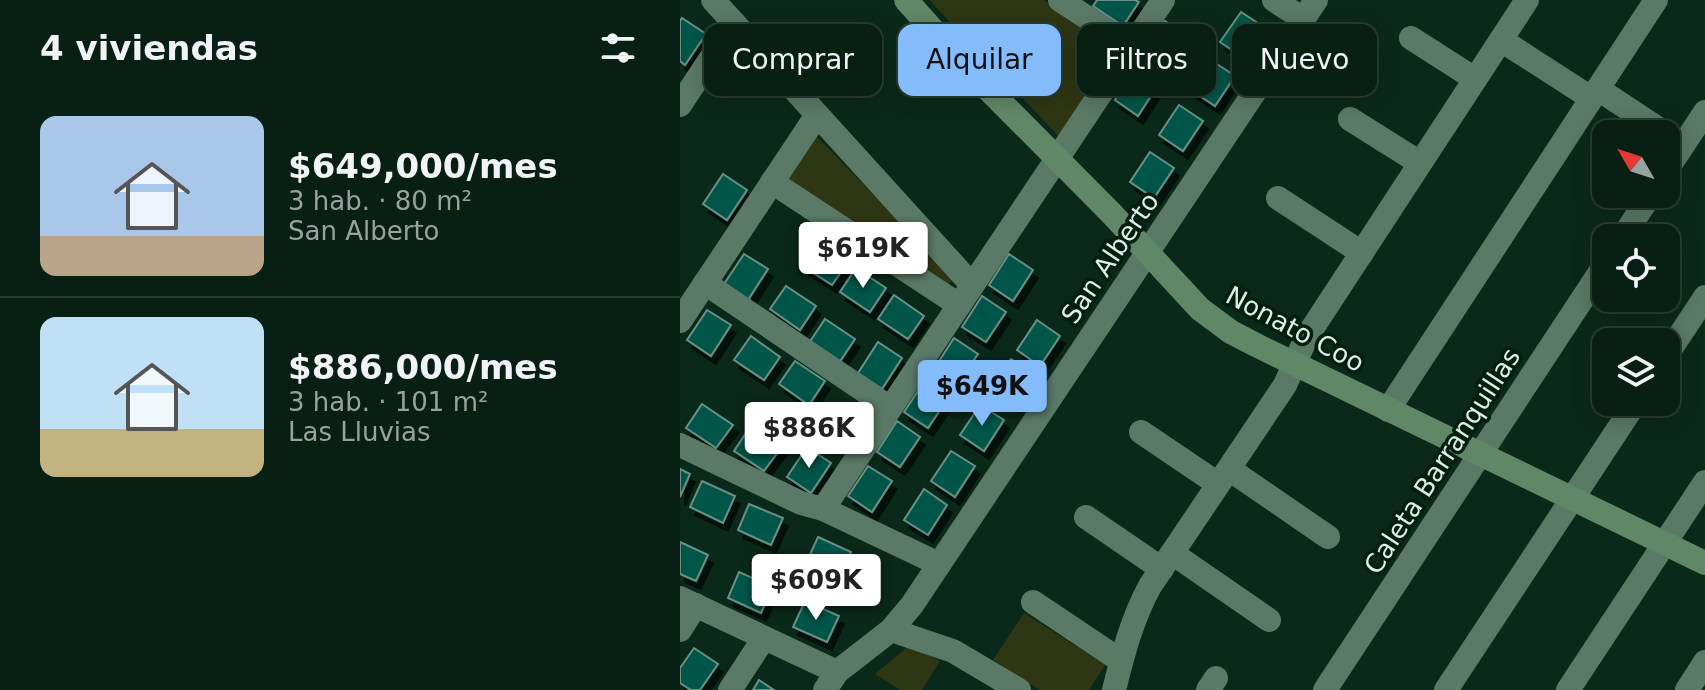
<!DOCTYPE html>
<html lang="es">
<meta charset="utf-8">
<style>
:root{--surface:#081f14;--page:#162c22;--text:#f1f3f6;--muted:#98a2a0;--line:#293d34;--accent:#84bcfb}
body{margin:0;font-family:"DejaVu Sans",sans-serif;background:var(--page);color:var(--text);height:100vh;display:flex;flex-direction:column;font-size:30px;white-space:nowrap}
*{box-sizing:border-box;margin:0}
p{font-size:26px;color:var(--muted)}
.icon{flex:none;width:44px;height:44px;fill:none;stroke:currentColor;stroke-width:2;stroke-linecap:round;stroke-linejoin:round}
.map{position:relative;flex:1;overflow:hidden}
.drawer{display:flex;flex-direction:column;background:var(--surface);width:680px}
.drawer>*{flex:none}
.hud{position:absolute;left:24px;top:24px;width:760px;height:72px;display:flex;gap:16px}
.needle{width:52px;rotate:309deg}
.tools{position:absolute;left:912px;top:120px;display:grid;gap:16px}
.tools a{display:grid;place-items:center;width:88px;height:88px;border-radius:16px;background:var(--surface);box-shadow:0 4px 20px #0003,0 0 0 2px var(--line);font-size:40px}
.price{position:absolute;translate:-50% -68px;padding:0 18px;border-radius:8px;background:#fff;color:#222;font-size:26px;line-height:52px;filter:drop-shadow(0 2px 4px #0008)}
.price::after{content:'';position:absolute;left:50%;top:48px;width:24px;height:18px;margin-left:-12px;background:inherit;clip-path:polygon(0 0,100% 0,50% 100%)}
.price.active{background:var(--accent);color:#111}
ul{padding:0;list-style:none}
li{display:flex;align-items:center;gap:24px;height:200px;padding:0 40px}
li+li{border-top:2px solid var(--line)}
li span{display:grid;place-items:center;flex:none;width:224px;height:160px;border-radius:16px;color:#555}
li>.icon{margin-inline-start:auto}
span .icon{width:96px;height:96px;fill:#fffc;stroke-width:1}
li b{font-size:34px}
h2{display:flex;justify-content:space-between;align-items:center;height:96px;padding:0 40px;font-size:34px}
.tag{padding:0 28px;border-radius:16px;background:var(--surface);box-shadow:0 4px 20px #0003,0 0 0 2px var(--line);font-size:28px;line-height:72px}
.tag.active{background:var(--accent);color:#111}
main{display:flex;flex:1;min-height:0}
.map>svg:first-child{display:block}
.green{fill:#2e3614}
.building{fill:#065548;stroke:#699086;stroke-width:2;filter:url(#shadow)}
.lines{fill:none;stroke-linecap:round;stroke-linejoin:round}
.street{stroke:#5a7967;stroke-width:24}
.secondary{stroke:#618866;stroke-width:24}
.labels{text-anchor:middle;stroke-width:7;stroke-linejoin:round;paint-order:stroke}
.street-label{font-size:26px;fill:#deefe4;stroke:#021f11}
</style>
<main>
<section class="drawer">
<h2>4 viviendas<svg class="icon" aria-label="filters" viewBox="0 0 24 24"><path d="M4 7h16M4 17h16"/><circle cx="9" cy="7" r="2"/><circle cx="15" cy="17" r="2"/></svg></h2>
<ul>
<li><span style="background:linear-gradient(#a9c7e8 75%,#b9a48a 0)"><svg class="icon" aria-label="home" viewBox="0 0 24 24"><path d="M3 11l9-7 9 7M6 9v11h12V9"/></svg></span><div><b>$649,000/mes</b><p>3 hab. · 80 m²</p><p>San Alberto</p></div></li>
<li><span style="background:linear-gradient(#bfe0f5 70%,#c2b280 0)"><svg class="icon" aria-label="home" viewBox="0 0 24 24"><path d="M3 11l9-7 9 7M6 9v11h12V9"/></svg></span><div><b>$886,000/mes</b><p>3 hab. · 101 m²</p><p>Las Lluvias</p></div></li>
</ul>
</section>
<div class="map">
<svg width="1025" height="690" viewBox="0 0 1025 690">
<defs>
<filter id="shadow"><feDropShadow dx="5" dy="8" stdDeviation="0" flood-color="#0009"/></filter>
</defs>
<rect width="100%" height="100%" fill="#0b291a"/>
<!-- green -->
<g class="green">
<polygon points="249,0 364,0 441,49 381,139"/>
<polygon points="136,136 274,277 266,289 105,182"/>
<polygon points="344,613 425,665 409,690 360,690 313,660"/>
<polygon points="231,644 260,661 242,690 220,690 195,674"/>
</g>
<!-- building -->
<g class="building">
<polygon points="417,0 455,0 459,2 443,26 413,6"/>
<polygon points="561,12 584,27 564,58 540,42"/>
<polygon points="2,18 26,34 5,65 0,61 0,21"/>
<polygon points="485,21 509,37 489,68 465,52"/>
<polygon points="531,60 555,76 535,106 511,90"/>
<polygon points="455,70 478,85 458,116 435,100"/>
<polygon points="499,105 523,121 503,151 479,135"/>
<polygon points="470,152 494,168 474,198 450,182"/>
<polygon points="43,174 67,190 47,220 23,204"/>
<polygon points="138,241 168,262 152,285 121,265"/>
<polygon points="64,254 88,269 68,300 44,284"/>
<polygon points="329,254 353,270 333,301 309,285"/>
<polygon points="176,268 206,288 190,312 160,292"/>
<polygon points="106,286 136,306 120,330 90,309"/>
<polygon points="214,295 244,316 228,339 198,319"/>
<polygon points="302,296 326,312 306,342 282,327"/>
<polygon points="27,310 51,325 31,356 7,340"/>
<polygon points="145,319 175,339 159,363 129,343"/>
<polygon points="357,320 380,336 360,366 337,350"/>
<polygon points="71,336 100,357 84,380 54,360"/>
<polygon points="274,338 298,354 278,384 254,369"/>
<polygon points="198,342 222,358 202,389 178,373"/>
<polygon points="331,359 355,374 335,405 311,389"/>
<polygon points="115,361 145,381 129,405 99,384"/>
<polygon points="244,382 268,398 248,428 224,412"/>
<polygon points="22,404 53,425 36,448 6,428"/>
<polygon points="300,405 324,420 304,451 280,435"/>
<polygon points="217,421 240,437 220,467 197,452"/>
<polygon points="70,427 101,448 84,471 54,451"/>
<polygon points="127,447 151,463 131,493 107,477"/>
<polygon points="271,451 295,466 275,497 251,481"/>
<polygon points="188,466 212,481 192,512 168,496"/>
<polygon points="0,469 10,474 0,497"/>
<polygon points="22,481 55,496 43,523 10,507"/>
<polygon points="244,489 267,505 248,535 224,520"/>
<polygon points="69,504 103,518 91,545 58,530"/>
<polygon points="138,537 171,552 159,578 126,563"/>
<polygon points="0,542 28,555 16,581 0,574"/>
<polygon points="59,572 93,587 81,613 48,598"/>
<polygon points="125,601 159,616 147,642 113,627"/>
<polygon points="14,648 38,664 20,690 11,690 0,683 0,668"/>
<polygon points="79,680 94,690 73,690"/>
</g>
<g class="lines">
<!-- street -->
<g class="street">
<polyline points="33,0 292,285"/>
<polyline points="380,0 452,47"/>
<polyline points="594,0 623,19"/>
<polyline points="731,38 795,79"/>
<polyline points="821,40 911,98"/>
<polyline points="918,89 1003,145"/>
<polyline points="0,105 54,23"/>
<polyline points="670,119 740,163"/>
<polyline points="986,171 1025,112"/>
<polyline points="92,182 279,305"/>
<polyline points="598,198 682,253"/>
<polyline points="942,238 971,194"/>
<polyline points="25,283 210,408"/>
<polyline points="0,321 137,115"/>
<polyline points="986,356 1025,297"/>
<polyline points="708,410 976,0"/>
<polyline points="461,432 538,484"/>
<polyline points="0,445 121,503 143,509 259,564"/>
<polyline points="549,469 648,537"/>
<polyline points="143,509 483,0"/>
<polyline points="406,517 482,569"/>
<polyline points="492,553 589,620"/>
<polyline points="0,598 157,672"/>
<polyline points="353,602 441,661"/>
<polyline points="0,630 16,605"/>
<polyline points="211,630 273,651 339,690"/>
<polyline points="50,690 84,638"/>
<polyline points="145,690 157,672 211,630 232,605 636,0"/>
<path d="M434,690C443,654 452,619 470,586L605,385L626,338L847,0"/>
<polyline points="528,690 536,678"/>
<polyline points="645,690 926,263"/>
<polyline points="766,690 956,402"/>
<polyline points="888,690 1025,482"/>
<polyline points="1007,690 1025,662"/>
</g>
<!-- secondary -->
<polyline class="secondary" points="226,0 287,68 432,214 520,309 551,332 578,346 1025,563"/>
</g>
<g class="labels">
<!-- street labels -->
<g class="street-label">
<text transform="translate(430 258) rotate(-56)" y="9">San Alberto</text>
<text transform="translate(615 329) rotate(28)" y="9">Nonato Coo</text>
<text transform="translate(762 461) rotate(-57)" y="9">Caleta Barranquillas</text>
</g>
</g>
</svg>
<div class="tools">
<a><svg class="needle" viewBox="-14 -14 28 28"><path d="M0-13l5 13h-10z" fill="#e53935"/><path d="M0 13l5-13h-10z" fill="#98a2a0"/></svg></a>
<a><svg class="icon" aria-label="locate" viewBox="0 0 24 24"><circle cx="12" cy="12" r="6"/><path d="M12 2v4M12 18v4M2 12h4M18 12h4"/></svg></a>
<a><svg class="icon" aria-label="layers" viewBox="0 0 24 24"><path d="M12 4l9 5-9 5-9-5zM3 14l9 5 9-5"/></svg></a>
</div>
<b class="price" style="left:183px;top:290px">$619K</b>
<b class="price active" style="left:302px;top:428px">$649K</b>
<b class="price" style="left:129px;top:470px">$886K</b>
<b class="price" style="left:136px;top:622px">$609K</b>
<div class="hud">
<a class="tag">Comprar</a>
<a class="tag active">Alquilar</a>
<a class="tag">Filtros</a>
<a class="tag">Nuevo</a>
</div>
</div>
</main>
